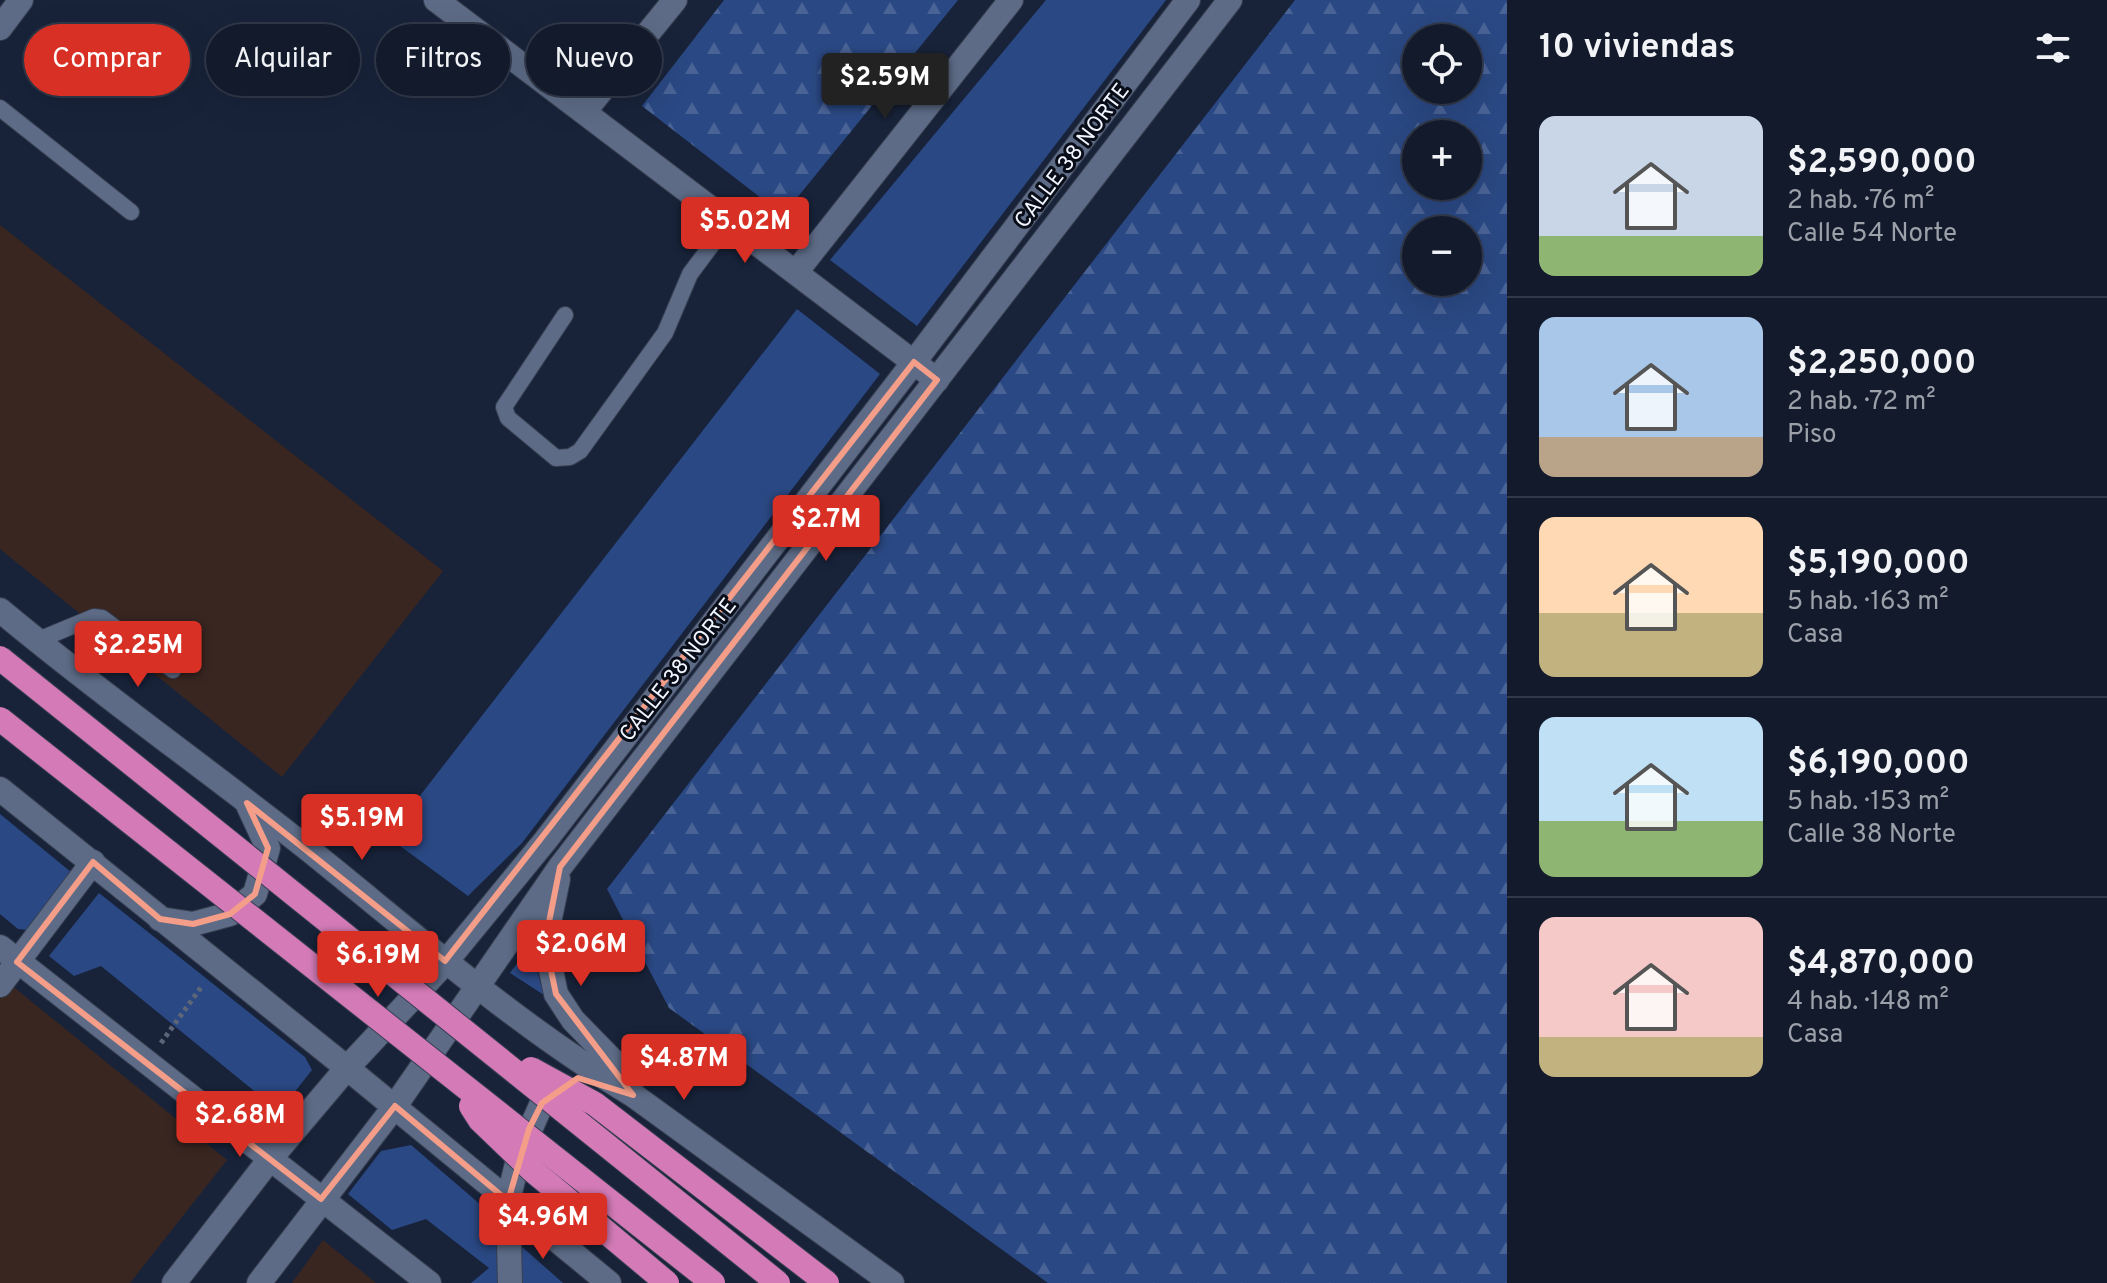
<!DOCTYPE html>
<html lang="es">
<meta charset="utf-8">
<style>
:root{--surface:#121a2c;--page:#1f2738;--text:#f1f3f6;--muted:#9ca1a9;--line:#313848;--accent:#d93025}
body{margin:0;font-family:Overpass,sans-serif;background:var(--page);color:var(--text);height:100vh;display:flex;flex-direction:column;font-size:30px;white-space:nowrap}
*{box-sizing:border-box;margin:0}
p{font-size:26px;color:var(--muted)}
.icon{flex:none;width:44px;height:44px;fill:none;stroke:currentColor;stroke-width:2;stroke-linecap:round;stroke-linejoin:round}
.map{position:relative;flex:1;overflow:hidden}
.panel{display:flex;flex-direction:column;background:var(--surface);width:600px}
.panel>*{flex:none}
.guide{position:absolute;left:24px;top:24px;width:760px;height:72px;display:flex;gap:16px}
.fabs{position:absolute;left:1402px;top:24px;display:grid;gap:16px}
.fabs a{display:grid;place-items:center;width:80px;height:80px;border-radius:50%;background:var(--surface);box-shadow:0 8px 32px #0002,0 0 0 2px var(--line);font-size:40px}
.price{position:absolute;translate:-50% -68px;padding:0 18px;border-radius:8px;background:var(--accent);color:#fff;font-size:26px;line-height:52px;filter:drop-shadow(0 2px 4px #0008)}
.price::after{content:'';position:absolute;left:50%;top:48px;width:24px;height:18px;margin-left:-12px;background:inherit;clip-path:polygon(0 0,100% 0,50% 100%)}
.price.current{background:#222;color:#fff}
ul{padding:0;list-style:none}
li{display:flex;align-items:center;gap:24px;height:200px;padding:0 32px}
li+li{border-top:2px solid var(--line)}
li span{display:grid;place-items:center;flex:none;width:224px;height:160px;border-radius:16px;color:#555}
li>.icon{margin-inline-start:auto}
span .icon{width:96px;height:96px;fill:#fffc;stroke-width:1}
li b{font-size:34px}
h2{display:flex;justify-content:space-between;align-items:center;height:96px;padding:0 32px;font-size:34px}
.tag{padding:0 28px;border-radius:36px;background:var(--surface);box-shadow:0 8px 32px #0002,0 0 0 2px var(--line);font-size:28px;line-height:72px}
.tag.current{background:var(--accent);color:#fff}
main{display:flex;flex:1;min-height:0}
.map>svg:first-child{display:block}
.commercial{fill:#392621}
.forest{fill:url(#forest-firs);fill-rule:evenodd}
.park{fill:#2a4883}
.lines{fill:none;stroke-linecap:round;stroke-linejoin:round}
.service-casing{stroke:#383f51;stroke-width:18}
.minor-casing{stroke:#383f51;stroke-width:26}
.tertiary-casing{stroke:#383f51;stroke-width:26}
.secondary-casing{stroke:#383f51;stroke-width:26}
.path{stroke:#5d6679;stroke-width:5;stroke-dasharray:4 4;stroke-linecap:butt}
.service{stroke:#5d6b86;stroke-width:16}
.minor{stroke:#5d6b86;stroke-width:24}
.tertiary{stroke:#5d6b86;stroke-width:24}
.secondary{stroke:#5d6b86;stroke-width:24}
.trunk-bridge-casing{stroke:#383f51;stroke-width:26;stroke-linecap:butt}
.trunk-bridge{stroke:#d47bb7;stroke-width:24}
.marked{fill:none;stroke:#f49e89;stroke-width:6;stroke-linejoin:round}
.labels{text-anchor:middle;stroke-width:6;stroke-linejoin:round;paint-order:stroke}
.street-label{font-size:22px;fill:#f0f5ff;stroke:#080d17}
</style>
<main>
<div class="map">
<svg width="1507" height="1283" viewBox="0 0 1507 1283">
<defs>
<pattern id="forest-firs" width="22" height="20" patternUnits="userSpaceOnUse" patternTransform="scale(2)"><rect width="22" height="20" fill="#2a4883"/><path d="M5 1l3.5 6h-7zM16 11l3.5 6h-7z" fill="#496396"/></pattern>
</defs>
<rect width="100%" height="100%" fill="#18233a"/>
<!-- commercial -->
<g class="commercial">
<polygon points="0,225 443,571 282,777 0,549"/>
<polygon points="0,976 227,1160 130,1283 0,1283"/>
<polygon points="323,1240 376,1283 292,1283"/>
</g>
<!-- forest -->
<g class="forest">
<polygon points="724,0 958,0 783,215 642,106"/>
<path d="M1295,0H1507V1283H1048L669,1008L607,889ZM1416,38H1468V90H1416ZM1416,134H1468V186H1416ZM1416,230H1468V282H1416Z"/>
</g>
<!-- park -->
<g class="park">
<polygon points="1046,0 1166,0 917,326 830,260"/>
<polygon points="797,309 880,374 522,843 468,896 388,837"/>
<polygon points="0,814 71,872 28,930 18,929 0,914"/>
<polygon points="99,893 305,1057 312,1070 266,1128 241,1108 264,1099 101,966 74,976 49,956"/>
<polygon points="530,946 544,995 510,973"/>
<polygon points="411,1145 495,1217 499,1283 471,1283 489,1268 426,1219 392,1230 348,1194 381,1151"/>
<polygon points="521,1246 563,1283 522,1283"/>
</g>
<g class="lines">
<defs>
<g id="service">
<polyline points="0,108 131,212"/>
<polyline points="565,315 504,407 508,418 556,458 570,457 580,451 665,333 690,274 728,223"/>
<polyline points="36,641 94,617 102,618 173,670"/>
</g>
<g id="minor">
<polyline points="436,0 937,380"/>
<polyline points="584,112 675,0"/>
<polyline points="796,272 1011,0"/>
<polyline points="0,947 429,1283"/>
<polyline points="0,985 93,862"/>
</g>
<polyline id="tertiary" points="0,28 21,0"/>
<g id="secondary">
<path d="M0,610C100,694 206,768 308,849C414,934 516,1025 633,1095L892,1283"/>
<polyline points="0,789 347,1068 609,1283"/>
<polyline points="558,879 545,942 556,994 573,1020 614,1062 632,1093"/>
<polyline points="160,919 193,924 230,914 255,894 268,848 248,805"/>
<polyline points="174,1283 270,1159 347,1068 444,964 545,841 914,362 1188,0"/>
<polyline points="259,1283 395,1106 560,867 1230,0"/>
<polyline points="510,1283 508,1201 519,1155 542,1103 564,1087"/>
</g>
</defs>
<!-- service casing -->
<use href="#service" class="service-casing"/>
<!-- minor casing -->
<use href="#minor" class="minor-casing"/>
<!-- tertiary casing -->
<use href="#tertiary" class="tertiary-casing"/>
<!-- secondary casing -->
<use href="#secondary" class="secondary-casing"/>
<!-- path -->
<polyline class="path" points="161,1043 202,986"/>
<!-- service -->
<use href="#service" class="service"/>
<!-- minor -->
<use href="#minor" class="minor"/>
<!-- tertiary -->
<use href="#tertiary" class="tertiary"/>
<!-- secondary -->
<use href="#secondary" class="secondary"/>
<defs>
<g id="trunk-bridge">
<polyline points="0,658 778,1283"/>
<polyline points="0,719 713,1283"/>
<polyline points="531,1069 595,1104 827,1283"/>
<polyline points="471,1106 480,1120 532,1170 667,1283"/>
</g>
</defs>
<!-- trunk-bridge casing -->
<use href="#trunk-bridge" class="trunk-bridge-casing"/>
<!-- trunk-bridge -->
<use href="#trunk-bridge" class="trunk-bridge"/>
</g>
<!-- marked area -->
<path class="marked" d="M914,362L937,380L560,867L545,942L556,994L633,1095L578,1078L542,1103L529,1129L508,1201L395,1106L321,1199L17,962L93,862L160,919L193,924L230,914L255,894L268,848L247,803L445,961Z"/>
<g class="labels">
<!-- street labels -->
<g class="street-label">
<text transform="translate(1071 155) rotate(-53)" y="8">CALLE 38 NORTE</text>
<text transform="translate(677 669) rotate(-52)" y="8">CALLE 38 NORTE</text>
</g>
</g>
</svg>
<div class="fabs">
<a><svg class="icon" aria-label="locate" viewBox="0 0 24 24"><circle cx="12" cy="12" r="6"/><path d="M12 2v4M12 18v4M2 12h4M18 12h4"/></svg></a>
<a>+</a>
<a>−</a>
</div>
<b class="price current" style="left:885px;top:121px">$2.59M</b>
<b class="price" style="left:745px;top:265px">$5.02M</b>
<b class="price" style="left:826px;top:563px">$2.7M</b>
<b class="price" style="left:138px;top:689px">$2.25M</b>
<b class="price" style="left:362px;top:862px">$5.19M</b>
<b class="price" style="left:581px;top:988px">$2.06M</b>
<b class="price" style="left:378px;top:999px">$6.19M</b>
<b class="price" style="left:684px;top:1102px">$4.87M</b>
<b class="price" style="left:240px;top:1159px">$2.68M</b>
<b class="price" style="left:543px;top:1261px">$4.96M</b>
<div class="guide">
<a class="tag current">Comprar</a>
<a class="tag">Alquilar</a>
<a class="tag">Filtros</a>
<a class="tag">Nuevo</a>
</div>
</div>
<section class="panel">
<h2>10 viviendas<svg class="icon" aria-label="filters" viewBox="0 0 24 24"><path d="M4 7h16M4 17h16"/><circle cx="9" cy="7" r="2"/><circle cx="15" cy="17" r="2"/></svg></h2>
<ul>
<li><span style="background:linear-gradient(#c9d6e8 75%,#8fb573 0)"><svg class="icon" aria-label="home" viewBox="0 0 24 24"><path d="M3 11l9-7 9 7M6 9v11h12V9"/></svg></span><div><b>$2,590,000</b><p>2 hab. · 76 m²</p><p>Calle 54 Norte</p></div></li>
<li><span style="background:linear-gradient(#a9c7e8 75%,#b9a48a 0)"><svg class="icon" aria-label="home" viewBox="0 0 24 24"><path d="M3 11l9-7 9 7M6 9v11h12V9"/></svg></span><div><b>$2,250,000</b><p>2 hab. · 72 m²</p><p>Piso</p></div></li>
<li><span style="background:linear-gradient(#ffd9b3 60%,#c2b280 0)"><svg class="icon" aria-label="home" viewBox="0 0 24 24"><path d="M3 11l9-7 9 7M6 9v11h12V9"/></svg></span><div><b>$5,190,000</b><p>5 hab. · 163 m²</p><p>Casa</p></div></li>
<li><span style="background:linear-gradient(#bfe0f5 65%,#8fb573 0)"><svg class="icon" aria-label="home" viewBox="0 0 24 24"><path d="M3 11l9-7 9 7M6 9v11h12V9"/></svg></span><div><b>$6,190,000</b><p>5 hab. · 153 m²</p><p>Calle 38 Norte</p></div></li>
<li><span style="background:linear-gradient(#f6c9c9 75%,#c2b280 0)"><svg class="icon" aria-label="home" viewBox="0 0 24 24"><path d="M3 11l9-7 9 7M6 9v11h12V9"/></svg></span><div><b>$4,870,000</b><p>4 hab. · 148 m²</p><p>Casa</p></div></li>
</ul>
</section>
</main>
